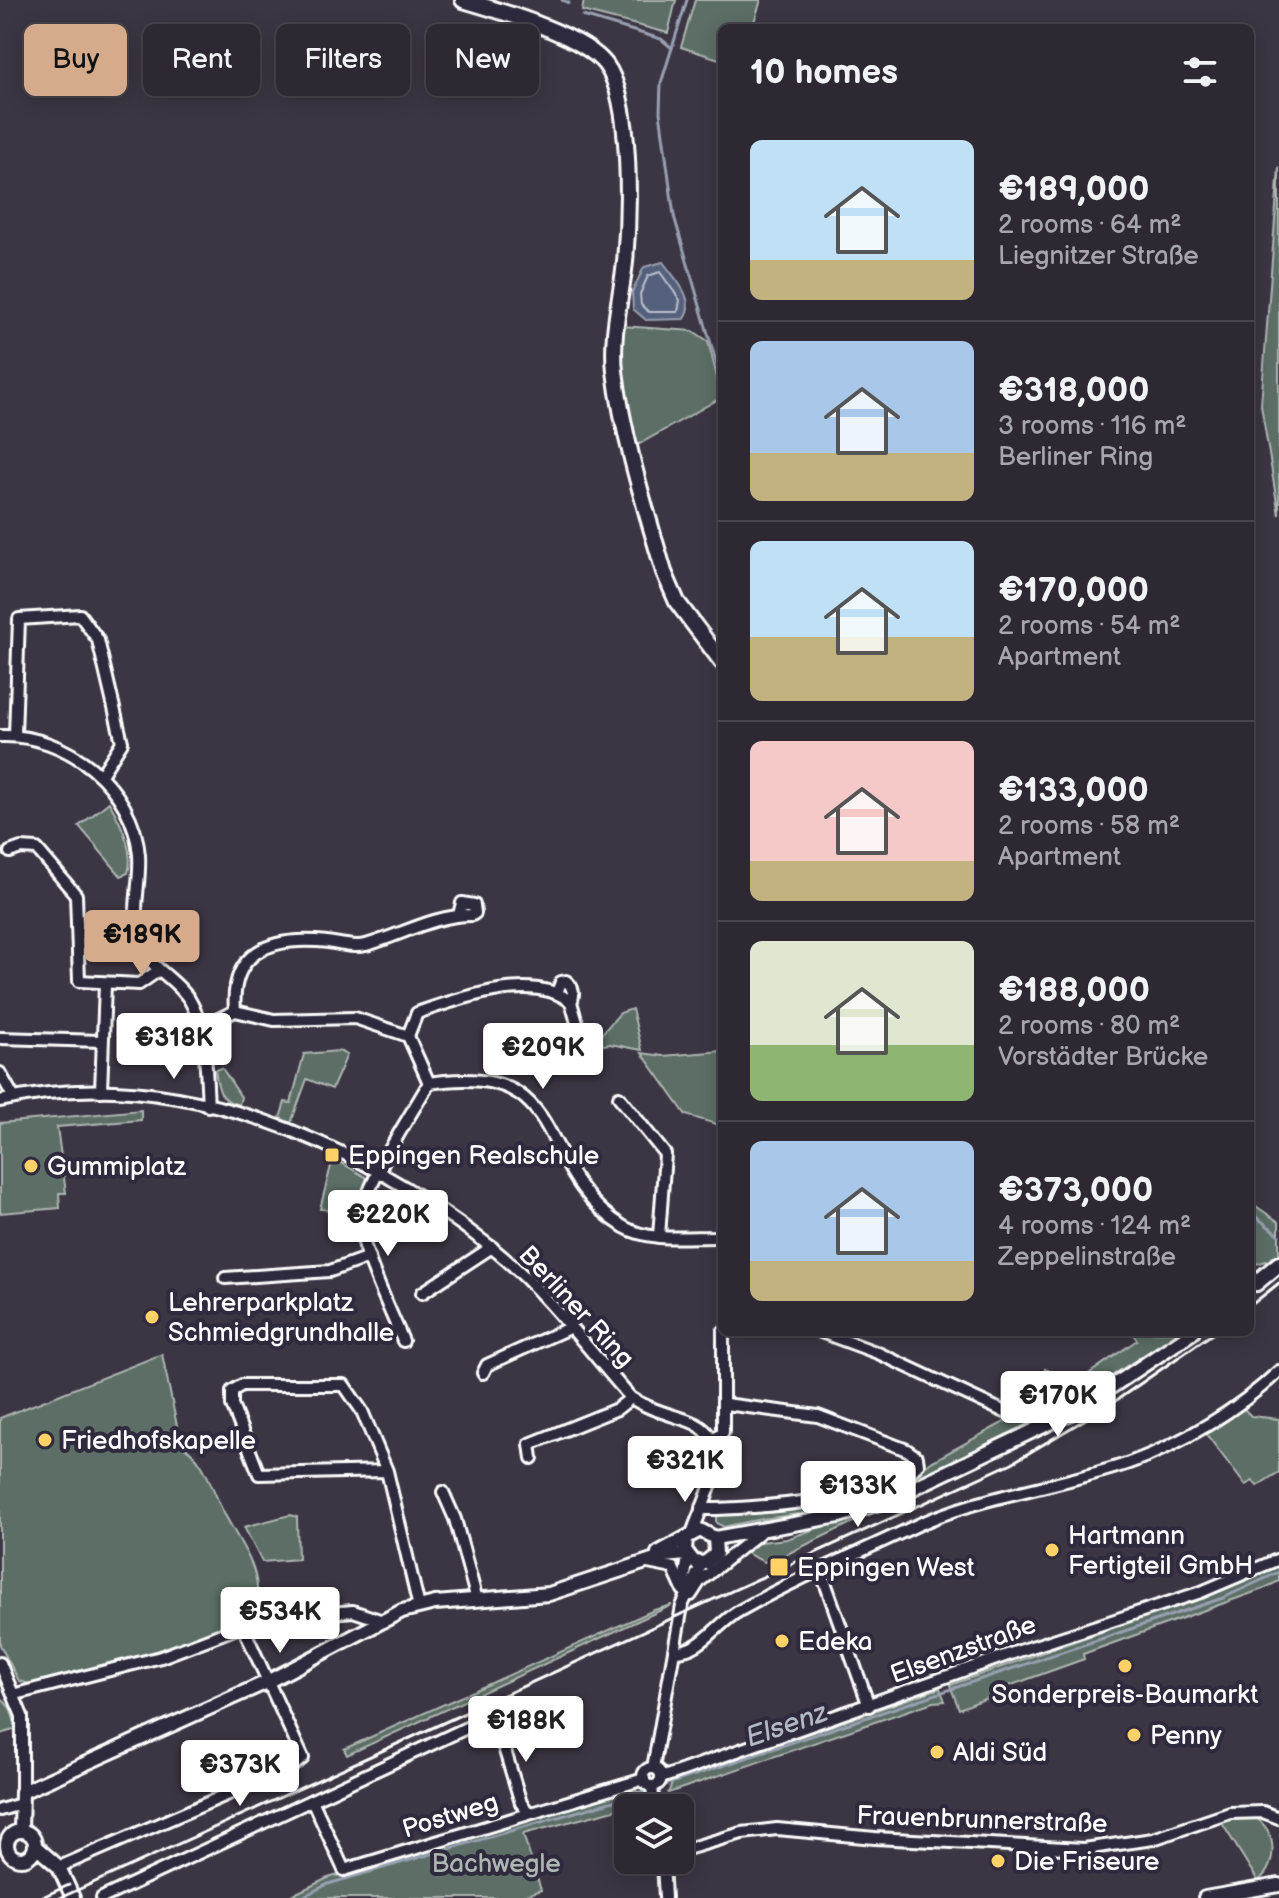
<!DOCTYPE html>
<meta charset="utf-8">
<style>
:root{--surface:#2d2832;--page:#39343e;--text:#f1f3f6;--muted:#a7a6ac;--line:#48444d;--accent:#d6ab8b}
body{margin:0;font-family:"Balsamiq Sans",sans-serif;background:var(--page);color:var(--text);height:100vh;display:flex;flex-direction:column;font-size:30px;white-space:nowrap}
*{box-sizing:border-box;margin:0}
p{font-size:26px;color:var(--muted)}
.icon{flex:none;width:44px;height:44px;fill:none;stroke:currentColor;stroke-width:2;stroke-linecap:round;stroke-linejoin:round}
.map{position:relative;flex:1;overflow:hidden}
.side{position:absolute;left:718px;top:24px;width:536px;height:1312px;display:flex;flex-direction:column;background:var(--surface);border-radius:12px;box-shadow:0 4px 20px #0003,0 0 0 2px var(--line)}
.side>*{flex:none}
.hud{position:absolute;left:24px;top:24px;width:574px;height:72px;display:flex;gap:16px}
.controls{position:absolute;left:614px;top:1794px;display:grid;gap:16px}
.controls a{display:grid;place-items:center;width:80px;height:80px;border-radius:12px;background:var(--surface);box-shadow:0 4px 20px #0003,0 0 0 2px var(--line);font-size:40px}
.price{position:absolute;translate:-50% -68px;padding:0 18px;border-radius:8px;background:#fff;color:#222;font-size:26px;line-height:52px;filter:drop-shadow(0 2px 4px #0008)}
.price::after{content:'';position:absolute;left:50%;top:48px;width:24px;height:18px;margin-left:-12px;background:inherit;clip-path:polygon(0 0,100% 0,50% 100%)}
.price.selected{background:var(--accent);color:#111}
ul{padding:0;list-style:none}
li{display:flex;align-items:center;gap:24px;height:200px;padding:0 32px}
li+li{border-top:2px solid var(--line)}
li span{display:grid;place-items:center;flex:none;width:224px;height:160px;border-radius:12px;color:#555}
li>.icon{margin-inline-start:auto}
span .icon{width:96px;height:96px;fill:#fffc;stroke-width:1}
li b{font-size:34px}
h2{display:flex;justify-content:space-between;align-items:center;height:96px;padding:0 32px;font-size:34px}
.chip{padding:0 28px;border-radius:12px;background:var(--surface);box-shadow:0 4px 20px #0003,0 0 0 2px var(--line);font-size:28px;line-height:72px}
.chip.selected{background:var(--accent);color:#111}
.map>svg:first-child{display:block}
.green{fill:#5c6e66;stroke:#aeb6b2;stroke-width:2}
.water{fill:#54617d;stroke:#98a0b1;stroke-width:2}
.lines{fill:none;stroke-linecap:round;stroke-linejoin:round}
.shore{stroke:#bbc0cb;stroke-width:2}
.stream{stroke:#98a0b1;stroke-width:3}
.minor-casing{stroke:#fff;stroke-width:16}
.tertiary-casing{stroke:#fff;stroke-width:18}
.secondary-casing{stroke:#fff;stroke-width:20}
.minor{stroke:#2f2a3d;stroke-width:10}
.tertiary{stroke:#2f2a3d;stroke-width:12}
.secondary{stroke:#2f2a3d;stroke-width:14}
.rail{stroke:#fff;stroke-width:3}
.poi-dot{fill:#ffd166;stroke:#2f2a3d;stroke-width:3}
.labels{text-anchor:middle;stroke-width:8;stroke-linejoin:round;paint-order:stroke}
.poi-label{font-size:26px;fill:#fff;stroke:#2f2a3d;text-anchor:start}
.street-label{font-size:26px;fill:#fff;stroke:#2f2a3d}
.park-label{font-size:26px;fill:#aeb6b2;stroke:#2f2a3d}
.water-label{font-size:28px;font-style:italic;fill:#b2b8c4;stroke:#2f2a3d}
</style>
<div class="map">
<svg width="1279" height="1898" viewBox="0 0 1279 1898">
<rect width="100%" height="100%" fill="#3c3543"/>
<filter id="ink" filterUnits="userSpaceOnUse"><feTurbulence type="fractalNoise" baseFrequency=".0125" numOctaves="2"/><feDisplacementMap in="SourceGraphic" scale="16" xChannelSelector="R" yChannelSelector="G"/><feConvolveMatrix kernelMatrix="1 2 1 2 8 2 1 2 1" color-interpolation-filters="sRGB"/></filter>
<g filter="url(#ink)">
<!-- green -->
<g class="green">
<polygon points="584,0 676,0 668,33 582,11"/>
<polygon points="695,0 761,0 752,28 722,28 722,60 681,47"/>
<polygon points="1279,167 1279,515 1261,405"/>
<polygon points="621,326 693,331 708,341 722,397 636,446 619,363"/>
<path d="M109,802C120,821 135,851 128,873L121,876L79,826Z"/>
<polygon points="632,1009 642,1050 610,1044 590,1047 620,1013"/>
<polygon points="339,1051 347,1055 332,1089 307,1079 291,1123 280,1118 285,1102 291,1103 304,1054"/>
<polygon points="722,1051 722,1126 686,1115 642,1053 663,1056"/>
<path d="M222,1068L241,1097L239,1105C219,1100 218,1089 215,1070Z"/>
<polygon points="141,1110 141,1120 57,1127 66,1193 59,1193 60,1208 0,1213 0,1123"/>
<polygon points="333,1158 367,1178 356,1213 320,1209"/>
<polygon points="1250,1202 1279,1222 1279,1257 1250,1266"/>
<path d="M1132,1332H1179L1054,1413L881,1498C830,1514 776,1513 724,1527L716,1523V1516L724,1514L878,1491L1028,1409L1044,1383L1045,1369L1077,1382L1137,1340Z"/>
<path d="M162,1354L181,1445C203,1456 211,1486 221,1507C238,1543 276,1583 246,1622L132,1661L130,1658L34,1685L19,1681L0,1645V1418Z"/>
<polygon points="1244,1409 1251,1416 1279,1419 1279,1472 1257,1486 1253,1481 1245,1485 1204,1431"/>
<polygon points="907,1496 779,1558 764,1562 744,1552 761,1542 787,1539"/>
<polygon points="290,1515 297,1517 298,1559 262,1562 244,1527"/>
<polygon points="1279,1564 1279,1581 1263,1589 1083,1654 1084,1659 995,1691 995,1698 988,1701 987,1698 959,1709 950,1685 1221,1590"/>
<polygon points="672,1605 347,1755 344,1749 654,1610"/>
<polygon points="940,1688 945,1701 933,1702 668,1793 673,1781"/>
<polygon points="0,1696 10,1708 17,1729 0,1734"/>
<polygon points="635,1789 637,1792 645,1791 645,1802 523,1834 541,1890 517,1898 286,1898 328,1878"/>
<path d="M1246,1814C1279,1823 1279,1866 1258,1881L1220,1820Z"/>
</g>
<!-- water -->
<path class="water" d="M663,262C675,279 697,299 684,319L646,320L633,309L632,292L644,267Z"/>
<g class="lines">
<!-- shore -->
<polygon class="shore" points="660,272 680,300 678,312 649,312 641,305 640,294 648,276"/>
<!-- stream -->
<g class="stream">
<polyline points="562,0 569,3"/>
<polyline points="687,0 661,83 660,112 674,216 722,382"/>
<polyline points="583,16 661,39 672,48"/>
<polyline points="1250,1212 1279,1235"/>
<polyline points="656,1788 1223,1598 1279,1572"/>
<polyline points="300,1898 328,1884 648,1791"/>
</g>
<defs>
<g id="minor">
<polyline points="15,735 19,619 80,615 98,640 122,742 101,775"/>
<path d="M0,736C66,733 134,787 139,855C141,882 131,913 139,940C147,968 174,976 189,999C207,1028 206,1074 208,1106"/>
<polyline points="10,852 21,848 37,849 76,895 79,981 139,984 158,971"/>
<polyline points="571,1002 581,1037 595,1058"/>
<path d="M235,1011C230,954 267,938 317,941C332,941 351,949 366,945C402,935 433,915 472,915L475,913L474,905L462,903L459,915"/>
<polyline points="200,1028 235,1011 274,1020 355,1018 408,1036 429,1083"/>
<path d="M408,1036L417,1013C458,999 533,971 571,1002C575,995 573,986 566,981L561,982L557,993"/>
<polyline points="0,1038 102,1041"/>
<polyline points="0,1073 14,1098"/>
<polyline points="101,1091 105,984"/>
<polyline points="619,1097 665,1154 659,1236"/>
<path d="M0,1101C174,1061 356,1141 491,1247C544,1289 586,1347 631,1398C650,1410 669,1414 689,1421C740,1440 704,1498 693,1531"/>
<polyline points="225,1278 330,1271 369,1257"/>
<polyline points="422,1293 492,1247"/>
<polyline points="821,1332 878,1353 1007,1413"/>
<path d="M403,1341C392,1314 362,1252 361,1226C358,1194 412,1113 429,1083C575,1060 530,1169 624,1227C651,1243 692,1236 722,1237"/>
<polyline points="483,1373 487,1365 569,1328"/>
<polyline points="713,1441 723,1432 723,1332"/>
<polyline points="532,1458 530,1444 617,1409 631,1398"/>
<polyline points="387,1471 362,1411 344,1385 242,1385 232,1391 232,1405 259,1474 387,1471 419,1607"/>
<polyline points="443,1492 455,1519 477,1600"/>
<path d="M701,1509C744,1510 894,1499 918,1464L917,1457L907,1450L818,1416L725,1404"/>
<polyline points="648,1563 673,1568 683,1590"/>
<polyline points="821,1571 869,1706"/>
<polyline points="683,1588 688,1557"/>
<polyline points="691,1595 700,1581 759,1533"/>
<path d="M674,1651C702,1652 716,1624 739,1611C793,1580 852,1556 909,1529C979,1495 1056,1488 1129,1463C1182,1444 1239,1409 1279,1371"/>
<polyline points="0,1663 22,1716 22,1792"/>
<polyline points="16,1694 161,1657 261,1619 353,1611 380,1620"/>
<polyline points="653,1768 682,1606 702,1563"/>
<circle cx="652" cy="1777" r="9"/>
<polyline points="661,1778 1016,1652 1201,1592 1279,1559"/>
<polyline points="652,1786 654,1808"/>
<polyline points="312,1800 344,1870 644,1779"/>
<polyline points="0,1810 21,1804"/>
<polyline points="680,1851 742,1833 777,1829 875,1838 1084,1849 1153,1839 1230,1813 1263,1812 1279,1818"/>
<polyline points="663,1863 665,1898"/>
<polyline points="59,1867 291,1767 303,1758 243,1627"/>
<polyline points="102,1898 475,1724 493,1721 498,1728 521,1803 529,1813"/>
</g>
<g id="tertiary">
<polyline points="715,1538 839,1516 886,1501 1077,1410 1193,1332"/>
<polyline points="658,1553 700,1530 715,1538 716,1554 705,1563 694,1562 685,1550 686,1538"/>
<polyline points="21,1830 22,1792 267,1682 402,1611 435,1603 549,1594 664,1556 686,1554"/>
<circle cx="21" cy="1845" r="14"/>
<polyline points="36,1847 59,1867 73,1898"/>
<polyline points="1205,1898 1279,1885"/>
</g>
<g id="secondary">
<path d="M463,0C500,11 583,34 606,65C633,102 629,216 625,262C621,299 611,333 615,371C623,438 645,507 664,572L677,602L722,662"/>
<polyline points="1250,1279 1256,1283 1279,1264"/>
</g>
</defs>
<!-- minor casing -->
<use href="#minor" class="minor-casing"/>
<!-- tertiary casing -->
<use href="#tertiary" class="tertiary-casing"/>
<!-- secondary casing -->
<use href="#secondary" class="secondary-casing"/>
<!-- minor -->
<use href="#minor" class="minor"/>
<!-- tertiary -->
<use href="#tertiary" class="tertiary"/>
<!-- secondary -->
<use href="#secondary" class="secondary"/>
<!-- rail -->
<g class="rail">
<polyline points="1250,1306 1279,1283"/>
<polyline points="40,1898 69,1885"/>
<polyline points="60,1898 1012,1463 1111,1404 1215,1332"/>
</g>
</g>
</g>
<!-- markers -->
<g class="poi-dot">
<rect x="324" y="1147" width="16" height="16" rx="4"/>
<circle cx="31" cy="1166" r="8"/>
<circle cx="152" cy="1317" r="8"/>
<circle cx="45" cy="1440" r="8"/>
<circle cx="1052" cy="1550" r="8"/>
<rect x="769" y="1557" width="20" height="20" rx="4"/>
<circle cx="782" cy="1641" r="8"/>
<circle cx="1125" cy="1666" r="8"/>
<circle cx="1134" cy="1735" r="8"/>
<circle cx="937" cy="1752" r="8"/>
<circle cx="998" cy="1861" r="8"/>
</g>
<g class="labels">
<!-- poi labels -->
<g class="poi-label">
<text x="348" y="1164">Eppingen Realschule</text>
<text x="47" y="1175">Gummiplatz</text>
<text x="168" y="1311">Lehrerparkplatz<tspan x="168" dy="30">Schmiedgrundhalle</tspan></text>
<text x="61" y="1449">Friedhofskapelle</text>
<text x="1068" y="1544">Hartmann<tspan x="1068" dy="30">Fertigteil GmbH</tspan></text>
<text x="797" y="1576">Eppingen West</text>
<text x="798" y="1650">Edeka</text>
<text x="1125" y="1703" text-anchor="middle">Sonderpreis-Baumarkt</text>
<text x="1150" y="1744">Penny</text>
<text x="953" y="1761">Aldi Süd</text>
<text x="1014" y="1870">Die Friseure</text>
</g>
<!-- street labels -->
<g class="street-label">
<text transform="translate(577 1306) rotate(47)" y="9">Berliner Ring</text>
<text transform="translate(963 1649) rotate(-20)" y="9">Elsenzstraße</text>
<text transform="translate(450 1815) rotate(-17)" y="9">Postweg</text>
<text transform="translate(982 1819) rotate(2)" y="9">Frauenbrunnerstraße</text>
</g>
<!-- park labels -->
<g class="park-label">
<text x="496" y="1872">Bachwegle</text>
</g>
<!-- water labels -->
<g class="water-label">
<text transform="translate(786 1724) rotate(-19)" y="10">Elsenz</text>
</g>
</g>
</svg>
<div class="controls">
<a><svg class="icon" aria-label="layers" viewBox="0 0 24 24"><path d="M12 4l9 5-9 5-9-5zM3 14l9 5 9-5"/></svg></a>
</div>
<b class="price selected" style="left:142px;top:978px">€189K</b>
<b class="price" style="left:174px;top:1081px">€318K</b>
<b class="price" style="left:543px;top:1091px">€209K</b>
<b class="price" style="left:388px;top:1258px">€220K</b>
<b class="price" style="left:1058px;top:1439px">€170K</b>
<b class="price" style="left:685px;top:1504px">€321K</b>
<b class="price" style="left:858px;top:1529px">€133K</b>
<b class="price" style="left:280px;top:1655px">€534K</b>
<b class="price" style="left:526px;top:1764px">€188K</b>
<b class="price" style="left:240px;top:1808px">€373K</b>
<div class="hud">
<a class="chip selected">Buy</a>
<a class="chip">Rent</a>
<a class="chip">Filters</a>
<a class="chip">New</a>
</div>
<section class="side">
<h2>10 homes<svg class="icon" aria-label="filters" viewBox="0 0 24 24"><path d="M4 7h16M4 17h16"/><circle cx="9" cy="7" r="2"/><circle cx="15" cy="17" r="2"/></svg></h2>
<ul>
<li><span style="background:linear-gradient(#bfe0f5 75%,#c2b280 0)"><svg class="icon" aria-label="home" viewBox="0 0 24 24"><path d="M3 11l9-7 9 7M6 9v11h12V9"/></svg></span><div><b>€189,000</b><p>2 rooms · 64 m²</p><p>Liegnitzer Straße</p></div></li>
<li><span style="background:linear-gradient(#a9c7e8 70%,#c2b280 0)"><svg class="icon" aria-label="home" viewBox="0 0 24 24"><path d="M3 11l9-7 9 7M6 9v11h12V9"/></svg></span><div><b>€318,000</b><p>3 rooms · 116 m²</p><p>Berliner Ring</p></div></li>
<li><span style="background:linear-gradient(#bfe0f5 60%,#c2b280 0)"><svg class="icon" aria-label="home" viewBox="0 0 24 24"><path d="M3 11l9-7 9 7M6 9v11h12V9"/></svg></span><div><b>€170,000</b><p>2 rooms · 54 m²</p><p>Apartment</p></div></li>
<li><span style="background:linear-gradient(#f6c9c9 75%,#c2b280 0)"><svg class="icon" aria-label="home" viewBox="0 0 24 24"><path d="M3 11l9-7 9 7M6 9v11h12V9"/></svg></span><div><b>€133,000</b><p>2 rooms · 58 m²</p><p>Apartment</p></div></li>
<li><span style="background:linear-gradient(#dfe7d0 65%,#8fb573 0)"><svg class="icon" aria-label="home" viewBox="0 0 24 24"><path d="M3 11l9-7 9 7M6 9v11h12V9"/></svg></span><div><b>€188,000</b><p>2 rooms · 80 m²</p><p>Vorstädter Brücke</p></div></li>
<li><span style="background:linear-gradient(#a9c7e8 75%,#c2b280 0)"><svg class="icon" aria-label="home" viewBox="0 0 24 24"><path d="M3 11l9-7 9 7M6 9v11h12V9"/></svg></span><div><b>€373,000</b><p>4 rooms · 124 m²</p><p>Zeppelinstraße</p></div></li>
</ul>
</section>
</div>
